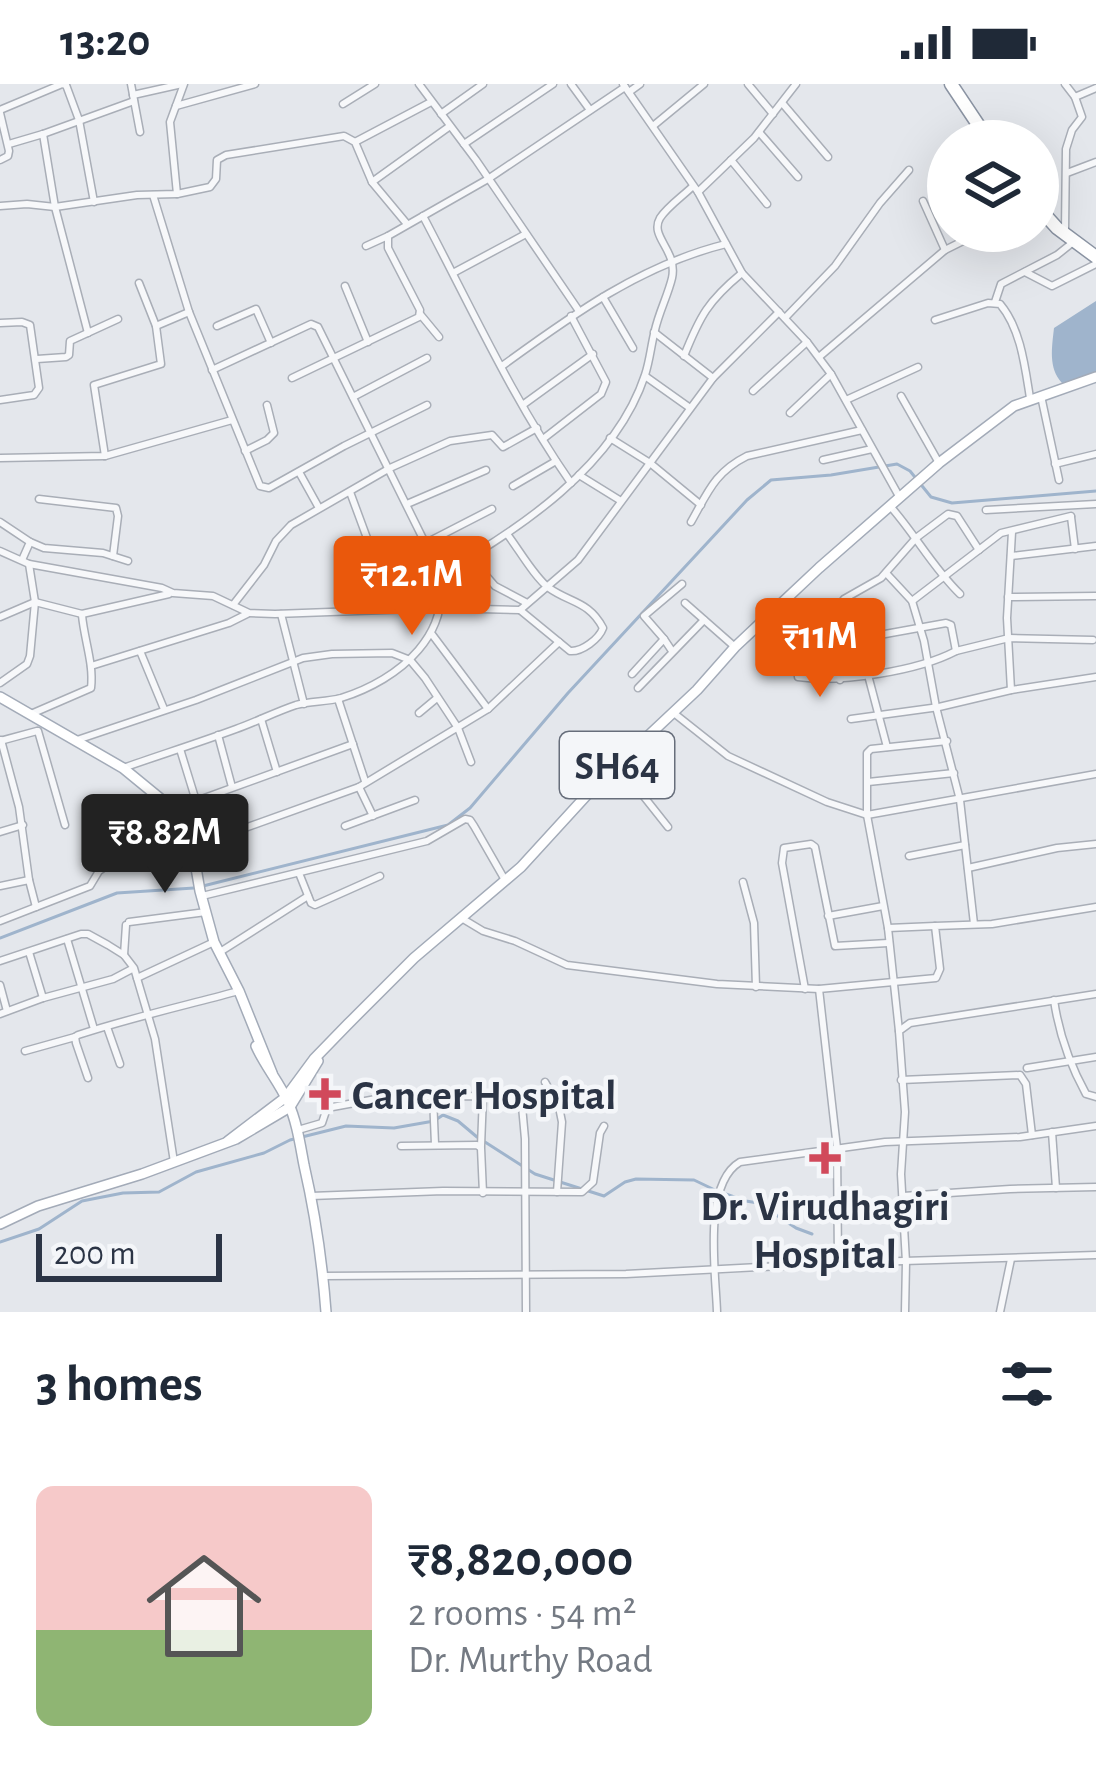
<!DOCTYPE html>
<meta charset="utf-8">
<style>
:root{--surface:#fff;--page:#f2f2f3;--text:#1f2937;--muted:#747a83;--line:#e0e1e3;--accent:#ea580c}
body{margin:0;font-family:"Alegreya Sans",sans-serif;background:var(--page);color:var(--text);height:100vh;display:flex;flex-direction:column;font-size:45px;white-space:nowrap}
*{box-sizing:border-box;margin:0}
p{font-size:39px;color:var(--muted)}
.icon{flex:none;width:66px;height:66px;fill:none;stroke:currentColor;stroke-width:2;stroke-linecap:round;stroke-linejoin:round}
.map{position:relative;height:1228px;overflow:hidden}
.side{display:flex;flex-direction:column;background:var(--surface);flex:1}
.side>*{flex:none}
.controls{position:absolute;left:927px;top:36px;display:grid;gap:24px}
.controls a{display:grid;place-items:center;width:132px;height:132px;border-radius:50%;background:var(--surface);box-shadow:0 12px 48px #0002;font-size:60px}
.scale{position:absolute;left:36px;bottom:30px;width:186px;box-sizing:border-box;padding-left:12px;border:6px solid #2b3445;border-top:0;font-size:33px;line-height:42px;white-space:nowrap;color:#2b3445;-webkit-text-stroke:9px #f4f6f9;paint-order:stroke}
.price{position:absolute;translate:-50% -102px;padding:0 27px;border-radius:12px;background:var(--accent);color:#fff;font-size:39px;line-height:78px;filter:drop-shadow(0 3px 6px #0008)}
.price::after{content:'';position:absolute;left:50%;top:72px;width:36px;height:27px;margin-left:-18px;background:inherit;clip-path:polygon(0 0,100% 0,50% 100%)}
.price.selected{background:#222;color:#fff}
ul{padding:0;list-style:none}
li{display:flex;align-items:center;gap:36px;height:300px;padding:0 36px}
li+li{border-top:3px solid var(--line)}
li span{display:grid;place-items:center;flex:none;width:336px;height:240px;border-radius:18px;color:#555}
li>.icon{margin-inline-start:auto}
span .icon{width:144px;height:144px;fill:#fffc;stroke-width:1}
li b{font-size:51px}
h2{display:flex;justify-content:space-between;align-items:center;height:144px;padding:0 36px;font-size:51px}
.status{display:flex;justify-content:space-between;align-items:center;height:84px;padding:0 60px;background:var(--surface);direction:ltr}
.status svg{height:33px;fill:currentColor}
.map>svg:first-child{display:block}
.water{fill:#9fb4cc}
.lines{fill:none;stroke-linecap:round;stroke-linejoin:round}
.stream{stroke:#9fb4cc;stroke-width:3}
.minor-casing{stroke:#a9aeb7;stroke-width:9}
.major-casing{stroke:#a3abb8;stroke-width:12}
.highway-casing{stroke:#8b94a3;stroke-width:15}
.minor{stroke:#f7f8fa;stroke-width:6}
.major{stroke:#fff;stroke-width:9}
.highway{stroke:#fff;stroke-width:12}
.poi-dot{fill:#d1495b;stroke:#f4f6f9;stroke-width:4.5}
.labels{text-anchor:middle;stroke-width:9;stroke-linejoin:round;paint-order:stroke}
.shield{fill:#f4f6f9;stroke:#676e7b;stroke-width:3}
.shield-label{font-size:39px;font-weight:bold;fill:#2b3445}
.poi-label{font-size:42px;font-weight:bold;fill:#2b3445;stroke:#f4f6f9;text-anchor:start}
</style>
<div class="status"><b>13:20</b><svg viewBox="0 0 49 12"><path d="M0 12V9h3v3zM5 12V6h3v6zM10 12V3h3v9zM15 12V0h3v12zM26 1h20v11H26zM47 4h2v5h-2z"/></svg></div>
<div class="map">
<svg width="1096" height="1228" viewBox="0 0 1096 1228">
<rect width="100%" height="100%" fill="#e4e7ec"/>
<!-- water -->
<path class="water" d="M1096,217V288L1076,297L1062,299C1048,284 1052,263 1054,244Z"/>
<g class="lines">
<!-- stream -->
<g class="stream">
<polyline points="203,802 448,741 470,724 568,609 747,416 771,396 831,391 897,380 910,387 931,413 952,419 1096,407"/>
<polyline points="0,854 117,809 194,804"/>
<polyline points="485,1058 535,1090 604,1112 625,1098 636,1095 694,1096 717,1107 746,1117 758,1119 796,1144 812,1150"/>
<polyline points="0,1158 39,1145 82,1117 123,1109 159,1108 196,1088 264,1069 290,1056 346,1042 394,1044 434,1037 443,1031 458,1037 477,1053"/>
</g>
<defs>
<g id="minor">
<polyline points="131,0 140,48"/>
<polyline points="419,0 476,76 579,227"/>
<polyline points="571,0 590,26"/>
<polyline points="623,0 698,108 742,189 807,258 831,290 900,414"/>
<polyline points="748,0 773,30"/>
<polyline points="1065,0 1075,13"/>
<polyline points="629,8 640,0"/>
<polyline points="133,11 182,0"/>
<polyline points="343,20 375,0"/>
<polyline points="783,20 828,73"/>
<polyline points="176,22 255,0"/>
<polyline points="0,26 62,0 66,1 79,36 94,118"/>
<polyline points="0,29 9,67 8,72 0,76"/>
<polyline points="441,30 483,0"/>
<polyline points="653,42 704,0"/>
<polyline points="759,48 798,93"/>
<polyline points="43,50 55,123 88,249"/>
<polyline points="355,58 431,18"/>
<polyline points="9,60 43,50 134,17"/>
<polyline points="464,60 553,0"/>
<polyline points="731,76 767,120"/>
<polyline points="1067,89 1096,78"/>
<polyline points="372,98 450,42"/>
<polyline points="698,108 754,54 796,0"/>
<polyline points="177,110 170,38 184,0"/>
<polyline points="153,111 189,228 260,402 269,404 344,362 427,321"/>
<polyline points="923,117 945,166"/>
<polyline points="0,122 27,120 55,123 137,111 177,110 210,103 216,95 217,76 226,71 344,52 355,58 372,98 407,140"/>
<path d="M423,132C470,221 513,316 571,399"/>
<polyline points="1065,146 1066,65 1072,46 1082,33 1075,13 1096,4"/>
<polyline points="366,162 388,152"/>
<polyline points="1025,188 1052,202 1096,180"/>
<polyline points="453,189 524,151"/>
<polyline points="345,202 368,258"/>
<polyline points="603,213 633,264"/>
<polyline points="995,218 1001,200 1057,171 1072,159"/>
<polyline points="420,230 439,253"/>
<polyline points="785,234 835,182 880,119 909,86"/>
<path d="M935,236L988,219L1000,220C1021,245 1025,283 1030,314"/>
<polyline points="0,239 22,238 30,241 39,304 34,311 0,316"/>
<polyline points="156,242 189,228"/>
<polyline points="217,242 256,225 271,259"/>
<polyline points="654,248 713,294"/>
<path d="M684,272C700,232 708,217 742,189"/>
<polyline points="819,273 945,166 979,149"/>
<polyline points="37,275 66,273 69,271 70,257 118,235"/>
<path d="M502,282C572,231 641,181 726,160"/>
<polyline points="645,292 690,324"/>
<polyline points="292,294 419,233 420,226 388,164 388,152 488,95 625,3"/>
<polyline points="753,307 807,258"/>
<polyline points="901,312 939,379"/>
<polyline points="1041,312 1059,396"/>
<polyline points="353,313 427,274"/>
<polyline points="846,316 918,283"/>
<polyline points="524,320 593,270"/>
<polyline points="790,329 831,290"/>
<polyline points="610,354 650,379 701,421"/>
<polyline points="543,355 601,310 606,298 571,232"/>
<polyline points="245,367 267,356 274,349 267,321"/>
<polyline points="105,372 94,301 161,280 156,242 139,199"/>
<polyline points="0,374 105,372 232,336"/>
<polyline points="823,376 872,365"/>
<polyline points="1055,380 1096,370"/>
<polyline points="299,388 319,424"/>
<polyline points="579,391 621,417"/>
<polyline points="513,402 556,377"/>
<polyline points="350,408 374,473 378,477 424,460 492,425"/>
<polyline points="39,415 116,424 118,432 113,472"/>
<polyline points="407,420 486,386"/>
<path d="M890,422C915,450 933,484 960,510"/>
<polyline points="986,426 1096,420"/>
<polyline points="1071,433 1075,465"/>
<polyline points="0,438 30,458 22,476"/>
<path d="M691,438C708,408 715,388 747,372L862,346"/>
<path d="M507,450C518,464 535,494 549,504C570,519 589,517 603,544C599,555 582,568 570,567L520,526"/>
<polyline points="30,458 44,464 103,469 128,477"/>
<polyline points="0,467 29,480 162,504 173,509 213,512 249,529 275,530 440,524 520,526 578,476 713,294 779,228"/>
<polyline points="1011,472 1096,462"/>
<polyline points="470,473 495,502 527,519"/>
<polyline points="886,489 912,517 924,557 936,623 960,716 974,840"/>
<path d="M439,491C519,446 615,382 645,291C650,276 651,261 655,246C659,228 668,211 672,194C678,166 649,153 660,134C668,122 683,112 693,102"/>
<polyline points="1008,513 1096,512"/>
<polyline points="912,517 1001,449 1071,432"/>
<polyline points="685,519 735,563"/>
<polyline points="233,521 264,481 276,457 291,441 390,384 450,357 492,351 503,363 537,344"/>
<path d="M773,527L792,548L796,562L798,593C841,599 918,587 956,567L951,541L946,539L863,554L868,591L887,663"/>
<polyline points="281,530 304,620"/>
<polyline points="0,533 35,518 82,530 169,510"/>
<polyline points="431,549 488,625"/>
<polyline points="664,555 644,532 682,500"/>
<polyline points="140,567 164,625"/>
<polyline points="956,567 1009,554 1093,556"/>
<polyline points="91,582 229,539 247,530"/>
<polyline points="632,590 664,555 672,567"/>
<polyline points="840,596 838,568 830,533 844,515 881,494 916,454 948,430 957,432 979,466"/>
<polyline points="0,599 27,580 30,572 35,518 29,480"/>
<polyline points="638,604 704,536"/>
<polyline points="1011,606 1007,534 1012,448"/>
<polyline points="338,615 365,697"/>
<polyline points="419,629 437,614"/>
<path d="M31,630L91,604C94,580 84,555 82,531"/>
<polyline points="675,630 728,672 827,718 867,731 1096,690"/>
<polyline points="261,635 277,688"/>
<polyline points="851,635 939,623 1011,606 1096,593"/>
<polyline points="38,647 65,741"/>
<polyline points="218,651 232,703"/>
<polyline points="1,656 19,723 29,796 36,823"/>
<polyline points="77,656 196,616 303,574 332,570 392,569 410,576 425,594 458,644 471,678"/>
<polyline points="0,657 37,647"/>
<polyline points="180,665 196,717"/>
<polyline points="618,680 668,743"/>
<path d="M123,684C160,671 198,659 236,645C256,638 275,628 296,621C311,617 326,618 341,614C399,596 458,548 436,481L318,243L311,240L212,286"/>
<polyline points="868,698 954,689"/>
<polyline points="359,703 373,732"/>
<polyline points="174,725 353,660"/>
<polyline points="345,742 415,716"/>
<polyline points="0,748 23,741"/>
<polyline points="192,763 359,703 488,625 559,558"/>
<polyline points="909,772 965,761"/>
<polyline points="968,784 1057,764 1096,760"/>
<polyline points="299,789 311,819 315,821 380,792"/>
<polyline points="743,798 754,839 756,903"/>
<polyline points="0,802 29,796"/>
<polyline points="202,812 427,757 465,735 470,736 474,742 505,796"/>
<polyline points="828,832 883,822"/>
<polyline points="463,835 483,847 515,857 567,881 717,900 819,905 936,894 940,885 935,842 992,840 1096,823"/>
<polyline points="0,837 90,802 99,787 106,782 194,776"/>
<polyline points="129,838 206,828"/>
<polyline points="888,844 935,842"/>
<polyline points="67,855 94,945"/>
<polyline points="29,868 43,914"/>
<polyline points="220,868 308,812"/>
<polyline points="124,871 126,841"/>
<polyline points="0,877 81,850 88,850 108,861 124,871 134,884 155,955 174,1078"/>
<polyline points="137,894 214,858"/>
<polyline points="0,901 7,927"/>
<polyline points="805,905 782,779 784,764 811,760 815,763 835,862 888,859"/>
<polyline points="819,905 837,1064 838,1179"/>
<path d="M1054,916C1059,951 1069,979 1086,1010L1096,1013"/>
<polyline points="0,930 43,914 113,895 132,885"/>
<polyline points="107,943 120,980"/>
<polyline points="899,947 888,844 867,731 867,669 871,665 947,657"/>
<polyline points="25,967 75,953"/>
<polyline points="1027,984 1096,973"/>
<path d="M88,994L76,959L75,953L78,951C130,934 183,922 235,908"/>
<polyline points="901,996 1020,991 1026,1000 1032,1051"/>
<polyline points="545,998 559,1023 562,1038 557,1108"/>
<polyline points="433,1013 435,1060"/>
<polyline points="298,1046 322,1039 327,1024 376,1015 412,1013 483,1012 518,1016 522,1022 525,1055 526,1228"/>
<polyline points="1052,1048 1056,1104"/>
<polyline points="401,1062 477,1061 481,1064 483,1109"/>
<polyline points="481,1062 483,1012"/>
<polyline points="311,1112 443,1107 582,1108 593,1098 600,1049 604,1042"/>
<polyline points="903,1112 1010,1105 1096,1103"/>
<polyline points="324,1192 626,1190 838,1179 1096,1171"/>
<path d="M717,1228C716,1191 702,1100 740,1078L885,1058L1020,1053L1096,1042"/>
<polyline points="905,1228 906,1178 901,1090 905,1028 899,947 910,939 1096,910"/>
<polyline points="1000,1228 1011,1175"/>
</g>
<g id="major">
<polyline points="0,613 123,684 184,734 190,749 200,807 214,858 239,907 272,989"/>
<path d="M256,962C265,982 279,998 288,1018C297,1038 300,1060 304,1081C316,1133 322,1175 326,1228"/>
<polyline points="228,1057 286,1013 314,975 348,940 414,874 521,783 596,701 697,606 735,563 819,484 939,379 1014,322 1096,293"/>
<polyline points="0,1140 38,1122 142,1090 236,1055 290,1023 318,977"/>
</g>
<g id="highway">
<polyline points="951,0 989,57"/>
<polyline points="1038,123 1057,144 1096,173"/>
</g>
</defs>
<!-- minor casing -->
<use href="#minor" class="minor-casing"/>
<!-- major casing -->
<use href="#major" class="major-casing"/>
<!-- highway casing -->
<use href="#highway" class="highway-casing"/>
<!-- minor -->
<use href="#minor" class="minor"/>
<!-- major -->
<use href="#major" class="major"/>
<!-- highway -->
<use href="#highway" class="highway"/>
</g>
<!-- markers -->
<g class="poi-dot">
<path d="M319 992h12v12h12v12h-12v12h-12v-12h-12v-12h12z"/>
<path d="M819 1056h12v12h12v12h-12v12h-12v-12h-12v-12h12z"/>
</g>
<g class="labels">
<!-- shield labels -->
<rect class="shield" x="560" y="648" width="114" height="66" rx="9"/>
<g class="shield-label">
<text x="617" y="695">SH64</text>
</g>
<!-- poi labels -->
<g class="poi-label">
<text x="352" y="1025">Cancer Hospital</text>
<text x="825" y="1136" text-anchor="middle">Dr. Virudhagiri<tspan x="825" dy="48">Hospital</tspan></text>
</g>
</g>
</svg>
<div class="controls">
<a><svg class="icon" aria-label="layers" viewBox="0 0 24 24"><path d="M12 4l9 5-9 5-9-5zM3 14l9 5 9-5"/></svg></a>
</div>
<div class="scale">200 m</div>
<b class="price" style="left:412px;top:554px">₹12.1M</b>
<b class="price" style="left:820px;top:616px">₹11M</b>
<b class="price selected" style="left:165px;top:812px">₹8.82M</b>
</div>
<section class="side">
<h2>3 homes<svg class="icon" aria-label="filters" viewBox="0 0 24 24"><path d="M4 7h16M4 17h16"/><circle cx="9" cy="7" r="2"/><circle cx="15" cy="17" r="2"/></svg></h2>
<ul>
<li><span style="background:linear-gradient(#f6c9c9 60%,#8fb573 0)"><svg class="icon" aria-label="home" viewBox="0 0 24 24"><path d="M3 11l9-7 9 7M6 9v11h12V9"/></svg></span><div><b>₹8,820,000</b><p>2 rooms · 54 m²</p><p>Dr. Murthy Road</p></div></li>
</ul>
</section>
